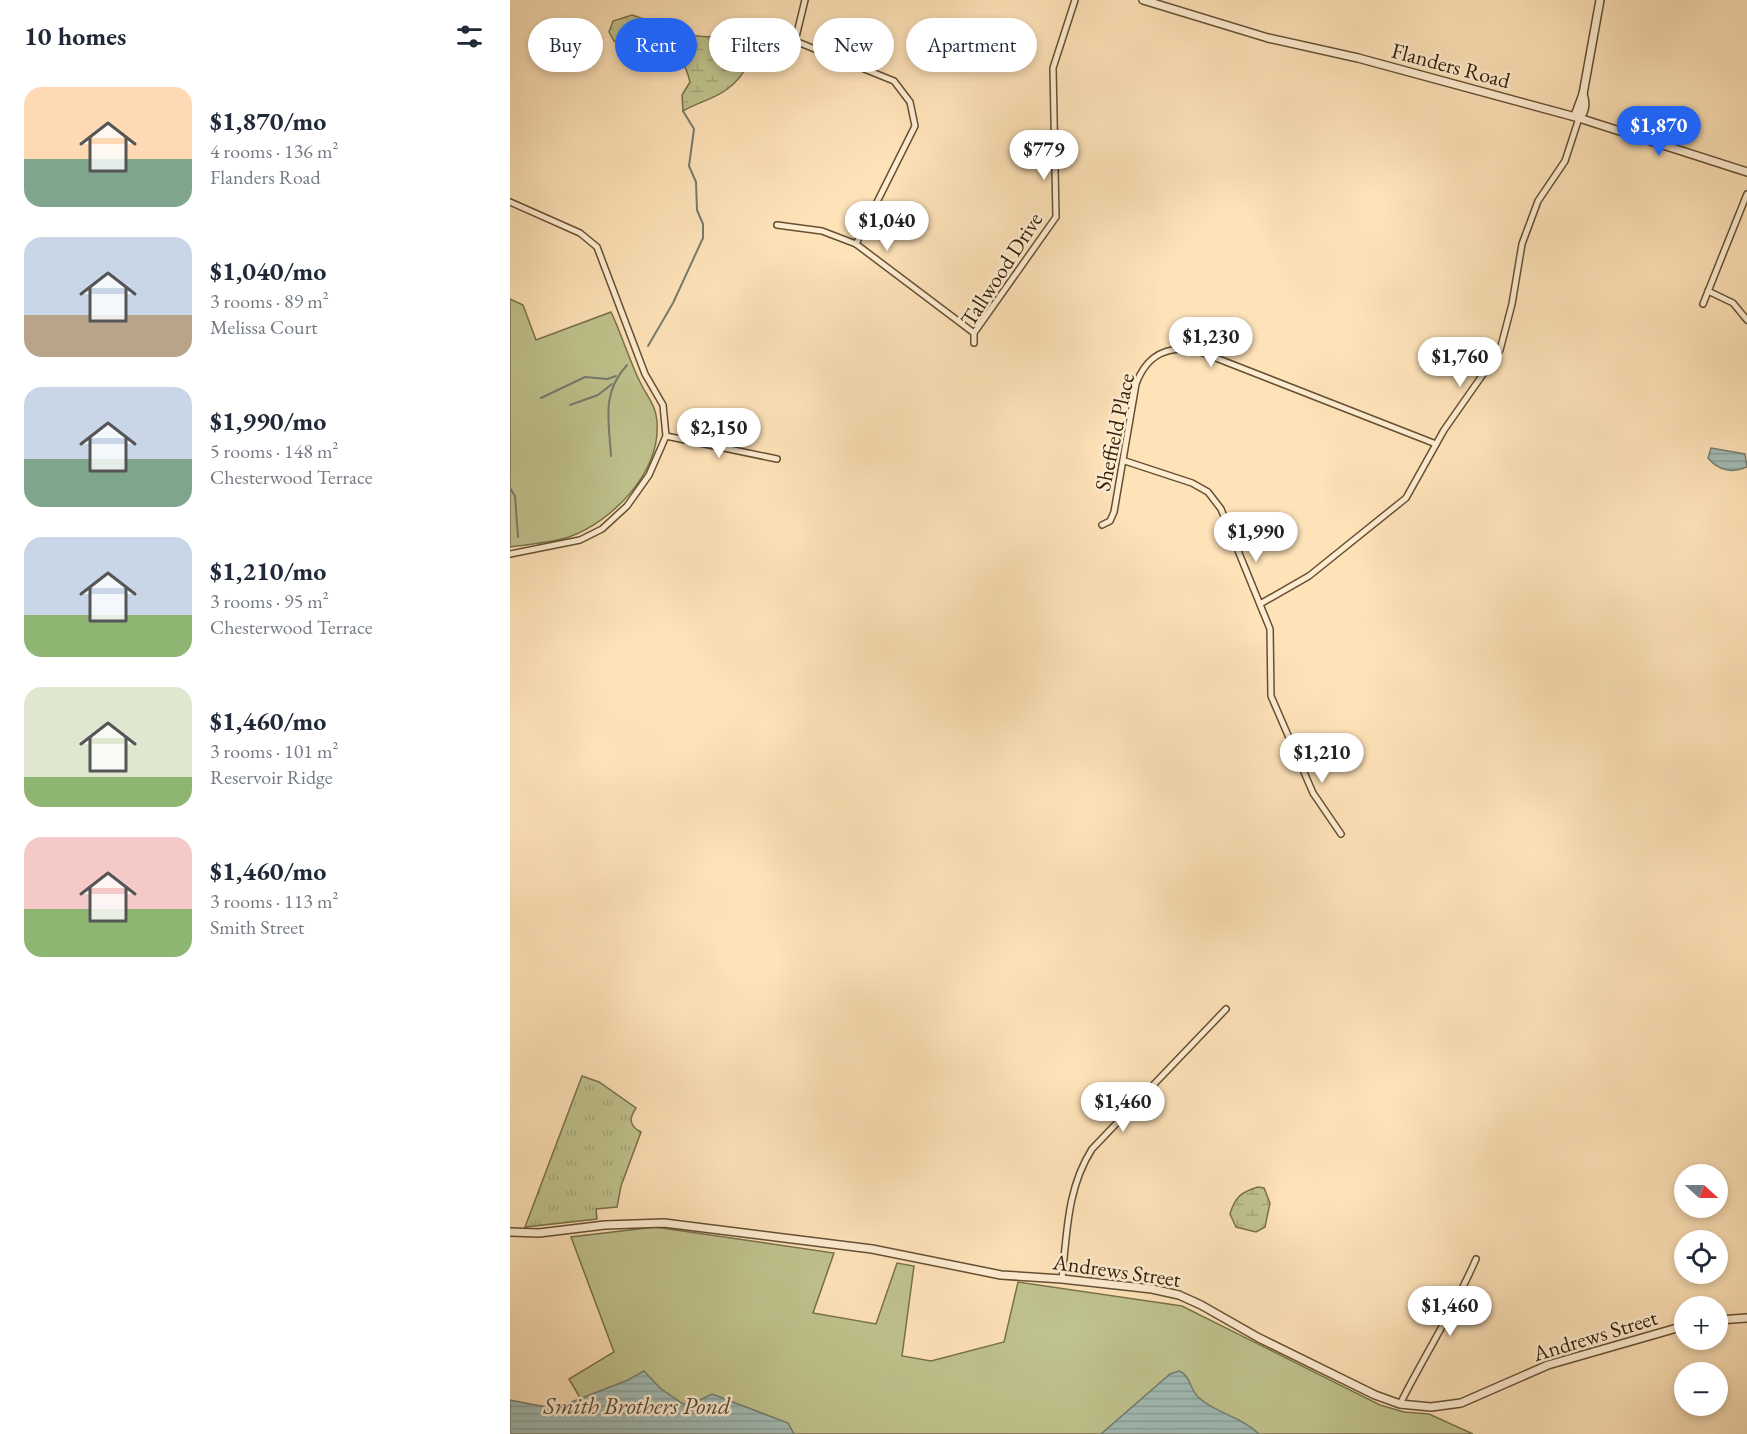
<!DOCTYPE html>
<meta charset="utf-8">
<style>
:root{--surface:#fff;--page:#f6f6f7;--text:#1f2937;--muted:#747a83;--accent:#2563eb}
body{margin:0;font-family:"EB Garamond",serif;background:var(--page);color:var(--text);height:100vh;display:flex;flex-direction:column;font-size:22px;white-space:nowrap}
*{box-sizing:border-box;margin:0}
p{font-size:20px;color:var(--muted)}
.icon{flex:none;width:33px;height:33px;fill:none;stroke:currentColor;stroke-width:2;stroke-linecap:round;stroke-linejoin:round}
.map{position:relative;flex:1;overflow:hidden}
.sheet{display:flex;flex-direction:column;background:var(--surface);width:510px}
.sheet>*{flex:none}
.hud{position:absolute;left:18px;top:18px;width:570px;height:54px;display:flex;gap:12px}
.needle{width:39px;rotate:111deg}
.controls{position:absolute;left:1164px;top:1164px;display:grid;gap:12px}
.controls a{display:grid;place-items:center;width:54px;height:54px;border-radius:50%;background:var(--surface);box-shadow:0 3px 9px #0003;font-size:30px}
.price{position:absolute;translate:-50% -51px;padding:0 14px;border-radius:21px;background:#fff;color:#222;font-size:20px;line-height:39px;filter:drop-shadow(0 2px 3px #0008)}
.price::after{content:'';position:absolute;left:50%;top:36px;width:18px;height:14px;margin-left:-9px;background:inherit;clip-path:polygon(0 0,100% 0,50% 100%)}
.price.active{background:var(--accent);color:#fff}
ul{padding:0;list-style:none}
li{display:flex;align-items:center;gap:18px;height:150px;padding:0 24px}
li span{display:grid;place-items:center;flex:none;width:168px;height:120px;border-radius:18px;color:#555}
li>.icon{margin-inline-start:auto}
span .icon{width:72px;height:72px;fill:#fffc;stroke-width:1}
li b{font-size:26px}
h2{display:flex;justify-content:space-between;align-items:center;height:72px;padding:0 24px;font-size:26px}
.pill{padding:0 21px;border-radius:27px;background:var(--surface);box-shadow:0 3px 9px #0003;font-size:21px;line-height:54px}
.pill.active{background:var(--accent);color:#fff}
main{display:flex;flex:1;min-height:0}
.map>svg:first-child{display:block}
.grass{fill:url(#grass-tufts);stroke:#79714a;stroke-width:1.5}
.wetland{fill:url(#wetland-marsh);stroke:#79714a;stroke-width:1.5}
.park{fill:#c0c38e;stroke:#79714a;stroke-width:1.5}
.water{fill:url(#water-rules);stroke:#757d70;stroke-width:1.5}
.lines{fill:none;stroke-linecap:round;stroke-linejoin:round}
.stream{stroke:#757d70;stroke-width:2}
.minor-casing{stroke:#655032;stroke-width:8}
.tertiary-casing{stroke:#655032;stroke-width:10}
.minor{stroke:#feecd1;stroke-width:5}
.tertiary{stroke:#feecd1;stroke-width:7}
.labels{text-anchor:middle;stroke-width:5;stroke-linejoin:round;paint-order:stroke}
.street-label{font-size:22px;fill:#321f06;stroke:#feecd1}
.water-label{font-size:24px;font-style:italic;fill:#534e3b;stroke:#feecd1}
</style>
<main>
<section class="sheet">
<h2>10 homes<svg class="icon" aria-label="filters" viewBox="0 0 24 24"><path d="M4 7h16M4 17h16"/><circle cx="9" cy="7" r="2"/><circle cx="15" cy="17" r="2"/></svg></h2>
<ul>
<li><span style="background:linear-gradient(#ffd9b3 60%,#7fa58c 0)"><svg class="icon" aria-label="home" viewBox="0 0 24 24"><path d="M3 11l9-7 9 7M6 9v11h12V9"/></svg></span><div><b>$1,870/mo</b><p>4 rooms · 136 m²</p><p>Flanders Road</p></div></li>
<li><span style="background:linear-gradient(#c9d6e8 65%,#b9a48a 0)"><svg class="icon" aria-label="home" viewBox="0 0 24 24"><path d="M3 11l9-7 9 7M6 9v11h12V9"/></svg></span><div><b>$1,040/mo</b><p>3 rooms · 89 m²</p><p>Melissa Court</p></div></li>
<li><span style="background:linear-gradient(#c9d6e8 60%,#7fa58c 0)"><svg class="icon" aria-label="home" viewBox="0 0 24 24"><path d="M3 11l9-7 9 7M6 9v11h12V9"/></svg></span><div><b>$1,990/mo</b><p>5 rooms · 148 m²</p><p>Chesterwood Terrace</p></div></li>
<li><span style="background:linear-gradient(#c9d6e8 65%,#8fb573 0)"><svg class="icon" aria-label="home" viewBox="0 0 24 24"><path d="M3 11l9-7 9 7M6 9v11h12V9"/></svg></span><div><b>$1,210/mo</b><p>3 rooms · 95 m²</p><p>Chesterwood Terrace</p></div></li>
<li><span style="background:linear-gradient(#dfe7d0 75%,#8fb573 0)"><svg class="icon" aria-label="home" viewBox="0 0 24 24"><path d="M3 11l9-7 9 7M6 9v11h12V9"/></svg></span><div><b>$1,460/mo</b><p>3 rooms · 101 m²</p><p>Reservoir Ridge</p></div></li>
<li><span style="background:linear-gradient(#f6c9c9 60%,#8fb573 0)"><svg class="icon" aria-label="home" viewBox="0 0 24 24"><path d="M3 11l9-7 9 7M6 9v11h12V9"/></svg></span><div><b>$1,460/mo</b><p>3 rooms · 113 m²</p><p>Smith Street</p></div></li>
</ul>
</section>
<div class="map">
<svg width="1237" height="1434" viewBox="0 0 1237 1434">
<defs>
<pattern id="grass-tufts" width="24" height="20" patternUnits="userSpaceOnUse" patternTransform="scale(1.5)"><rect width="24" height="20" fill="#c0c38e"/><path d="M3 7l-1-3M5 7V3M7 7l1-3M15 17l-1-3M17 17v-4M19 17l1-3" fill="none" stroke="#a5a779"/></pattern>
<pattern id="wetland-marsh" width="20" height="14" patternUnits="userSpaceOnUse" patternTransform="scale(1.5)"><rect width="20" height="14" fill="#c0c38e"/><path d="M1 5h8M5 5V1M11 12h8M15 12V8" fill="none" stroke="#a5a779"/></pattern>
<pattern id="water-rules" width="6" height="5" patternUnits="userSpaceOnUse" patternTransform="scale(1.5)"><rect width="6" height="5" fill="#a1bcb6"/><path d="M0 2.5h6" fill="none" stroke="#8ba19b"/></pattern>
</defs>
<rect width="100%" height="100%" fill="#fee2b8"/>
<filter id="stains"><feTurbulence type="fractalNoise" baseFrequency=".00333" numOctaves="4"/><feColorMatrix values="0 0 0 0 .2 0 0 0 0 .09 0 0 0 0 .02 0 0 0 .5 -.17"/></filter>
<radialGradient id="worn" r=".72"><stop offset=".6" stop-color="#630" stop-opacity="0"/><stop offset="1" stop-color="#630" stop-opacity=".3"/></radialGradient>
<!-- grass -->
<path class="grass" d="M72,1076L89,1082L126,1108C119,1118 119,1126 131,1132L111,1186L107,1207L86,1209L87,1219L15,1227Z"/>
<!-- wetland -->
<g class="wetland">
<path d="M122,15C160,27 192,49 232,28C256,44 234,78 216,90C204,99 186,103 173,111L172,95L180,82C172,47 145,35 112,46L104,41L99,32L103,21Z"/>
<path d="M748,1187L754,1188L760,1203L755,1227L746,1232L726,1227L720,1214C725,1197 731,1192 748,1187Z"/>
</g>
<!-- park -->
<g class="park">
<path d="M0,299L13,305L26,340L101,312C112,335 119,360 131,384C137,396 146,406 147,421C151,472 103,521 59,537C41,543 19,544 0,547Z"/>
<polygon points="145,1227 324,1253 303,1313 366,1324 387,1263 404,1266 392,1356 421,1361 494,1342 508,1282 672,1306 870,1405 894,1412 919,1414 963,1434 0,1434 0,1401 37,1407 72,1401 59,1379 104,1352 61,1237"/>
</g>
<!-- water -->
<g class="water">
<path d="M1201,448L1235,454L1237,467C1222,474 1208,470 1198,458Z"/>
<polygon points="134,1371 150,1388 173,1404 182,1404 202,1394 278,1423 284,1434 0,1434 0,1400 35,1407 59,1403 118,1380"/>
<path d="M669,1371C680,1375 680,1389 688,1397C705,1413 732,1417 749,1434H591L660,1374Z"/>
</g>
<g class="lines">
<!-- stream -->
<g class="stream">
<polyline points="138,346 163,303 193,238 193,224 187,210 186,182 179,166 184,129 173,111"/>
<polyline points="31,398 75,377 97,379 106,376"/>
<polyline points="60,405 88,395 102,384"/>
<path d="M101,456C99,420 91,394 117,365"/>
<polyline points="0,488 5,496 8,537"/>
</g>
<defs>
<g id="minor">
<polyline points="295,0 285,41 384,81 400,102 405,126 346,244"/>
<polyline points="0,202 70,233 87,247 135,374 153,405 156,436 139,475 117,506 92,529 70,540 0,554"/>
<polyline points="267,225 312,231 346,244 464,333"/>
<polyline points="1198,291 1223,303 1237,320"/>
<polyline points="1193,304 1237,194"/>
<polyline points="464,343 464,333 546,217 543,68 565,0"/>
<polyline points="156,436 267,459"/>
<polyline points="615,461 682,483 698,492 711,509 760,629 761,696 803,793 831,834"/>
<path d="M592,525L600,521L604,512L626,384C637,354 658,345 688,351L926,444"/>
<polyline points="750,604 799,576 896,498 934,430 990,350 1002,304 1012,244 1028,201 1055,161 1069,118"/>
<path d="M552,1279C557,1233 557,1188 582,1149L716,1009"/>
<path d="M890,1404C915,1354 944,1310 966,1259"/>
</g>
<g id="tertiary">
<polyline points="633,0 758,38 848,58 1069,118 1237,172"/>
<polyline points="1069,118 1066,113 1073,94 1090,0"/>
<path d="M1069,118C1075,112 1076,103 1073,94"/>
<polyline points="0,1232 29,1233 95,1225 154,1223 362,1249 491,1275 552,1279 642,1289 669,1295 691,1305 749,1338 865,1395 890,1404 921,1407 951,1403 1038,1365 1174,1326"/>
<polyline points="1208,1320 1237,1318"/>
</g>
</defs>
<!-- minor casing -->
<use href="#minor" class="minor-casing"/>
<!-- tertiary casing -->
<use href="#tertiary" class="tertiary-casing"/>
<!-- minor -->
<use href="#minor" class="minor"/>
<!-- tertiary -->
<use href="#tertiary" class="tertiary"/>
</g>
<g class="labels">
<!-- street labels -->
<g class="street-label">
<text transform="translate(941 65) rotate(15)" y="8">Flanders Road</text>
<text transform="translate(491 269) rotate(-57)" y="8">Tallwood Drive</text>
<text transform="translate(604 432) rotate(-78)" y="8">Sheffield Place</text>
<text transform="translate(607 1270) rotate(8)" y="8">Andrews Street</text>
<text transform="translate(1085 1335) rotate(-17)" y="8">Andrews Street</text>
</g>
<!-- water labels -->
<g class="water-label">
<text x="127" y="1414">Smith Brothers Pond</text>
</g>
</g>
<rect width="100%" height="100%" filter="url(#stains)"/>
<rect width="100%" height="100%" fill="url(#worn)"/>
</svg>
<div class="controls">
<a><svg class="needle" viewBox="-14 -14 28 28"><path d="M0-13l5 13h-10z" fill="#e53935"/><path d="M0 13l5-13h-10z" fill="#747a83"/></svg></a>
<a><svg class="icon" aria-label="locate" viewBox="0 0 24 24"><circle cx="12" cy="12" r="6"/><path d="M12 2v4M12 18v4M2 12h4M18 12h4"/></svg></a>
<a>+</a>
<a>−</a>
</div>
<b class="price active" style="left:1149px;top:157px">$1,870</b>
<b class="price" style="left:534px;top:181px">$779</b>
<b class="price" style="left:377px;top:252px">$1,040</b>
<b class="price" style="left:701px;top:368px">$1,230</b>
<b class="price" style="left:950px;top:388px">$1,760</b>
<b class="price" style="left:209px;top:459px">$2,150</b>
<b class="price" style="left:746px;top:563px">$1,990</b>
<b class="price" style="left:812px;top:784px">$1,210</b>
<b class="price" style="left:613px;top:1133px">$1,460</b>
<b class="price" style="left:940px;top:1337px">$1,460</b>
<div class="hud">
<a class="pill">Buy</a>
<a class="pill active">Rent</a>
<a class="pill">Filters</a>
<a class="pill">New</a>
<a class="pill">Apartment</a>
</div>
</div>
</main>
